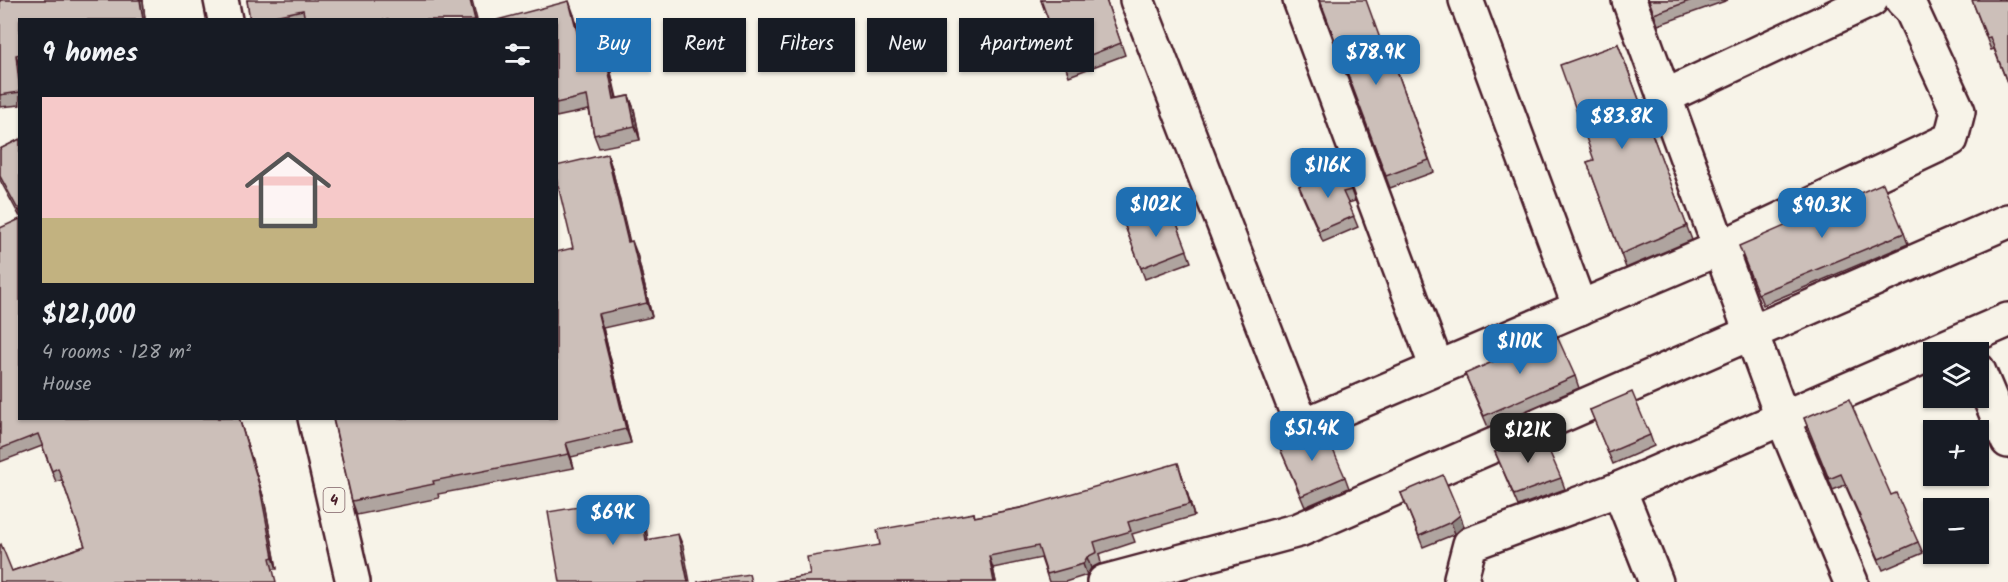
<!DOCTYPE html>
<meta charset="utf-8">
<style>
:root{--surface:#171b24;--page:#242831;--text:#f1f3f6;--muted:#9ea1a6;--accent:#1f6fb2}
body{margin:0;font-family:Kalam,sans-serif;background:var(--page);color:var(--text);height:100vh;display:flex;flex-direction:column;font-size:22px;white-space:nowrap}
*{box-sizing:border-box;margin:0}
p{font-size:20px;color:var(--muted)}
.icon{flex:none;width:33px;height:33px;fill:none;stroke:currentColor;stroke-width:2;stroke-linecap:round;stroke-linejoin:round}
.map{position:relative;flex:1;overflow:hidden}
.sheet{position:absolute;left:18px;top:18px;width:540px;height:402px;display:flex;flex-direction:column;background:var(--surface);border-radius:0px;box-shadow:0 2px 4px #0004}
.sheet>*{flex:none}
.banner{position:absolute;left:576px;top:18px;width:570px;height:54px;display:flex;gap:12px}
.buttons{position:absolute;left:1923px;top:342px;display:grid;gap:12px}
.buttons a{display:grid;place-items:center;width:66px;height:66px;border-radius:0px;background:var(--surface);box-shadow:0 2px 4px #0004;font-size:30px}
.price{position:absolute;translate:-50% -51px;padding:0 14px;border-radius:12px;background:var(--accent);color:#fff;font-size:20px;line-height:39px;filter:drop-shadow(0 2px 3px #0008)}
.price::after{content:'';position:absolute;left:50%;top:36px;width:18px;height:14px;margin-left:-9px;background:inherit;clip-path:polygon(0 0,100% 0,50% 100%)}
.price.selected{background:#222;color:#fff}
ul{padding:0;list-style:none}
li{display:grid;align-content:center;gap:12px;height:318px;padding:0 24px}
li span{display:grid;place-items:center;height:186px;border-radius:0px;color:#555}
li>.icon{margin-inline-start:auto}
span .icon{width:108px;height:108px;fill:#fffc;stroke-width:1}
li b{font-size:26px}
h2{display:flex;justify-content:space-between;align-items:center;height:72px;padding:0 24px;font-size:26px}
.chip{padding:0 21px;border-radius:0px;background:var(--surface);box-shadow:0 2px 4px #0004;font-size:21px;line-height:54px}
.chip.selected{background:var(--accent);color:#fff}
.map>svg:first-child{display:block}
.lines{fill:none;stroke-linecap:round;stroke-linejoin:round}
.minor-casing{stroke:#4a1f2b;stroke-width:38}
.highway-casing{stroke:#4a1f2b;stroke-width:38}
.minor{stroke:#f7f3e8;stroke-width:33}
.highway{stroke:#f7f3e8;stroke-width:33}
.wall{fill:#afa49f;stroke:#4a1f2b;stroke-width:1.5}
.shaded-wall{fill:#8f8682;stroke:#4a1f2b;stroke-width:1.5}
.building{fill:#ccbfb9;stroke:#4a1f2b;stroke-width:1.5}
.labels{text-anchor:middle;stroke-width:6;stroke-linejoin:round;paint-order:stroke}
.shield{fill:#f7f3e8;stroke:#7e5f64;stroke-width:1.5}
.shield-label{font-size:15px;font-weight:bold;fill:#4a1f2b}
</style>
<div class="map">
<svg width="2008" height="582" viewBox="0 0 2008 582">
<rect width="100%" height="100%" fill="#f7f3e8"/>
<filter id="ink" filterUnits="userSpaceOnUse"><feTurbulence type="fractalNoise" baseFrequency=".0167" numOctaves="2"/><feDisplacementMap in="SourceGraphic" scale="12" xChannelSelector="R" yChannelSelector="G"/><feConvolveMatrix kernelMatrix="1 2 1 2 8 2 1 2 1" color-interpolation-filters="sRGB"/></filter>
<g filter="url(#ink)">
<g class="lines">
<defs>
<g id="minor">
<polyline points="1137,0 1302,426 1720,248 1951,139 1958,111 1911,9 1902,0"/>
<polyline points="1300,0 1437,368"/>
<polyline points="1466,0 1580,308"/>
<polyline points="1629,0 1782,417 1851,582"/>
<polyline points="1664,97 1871,0"/>
<polyline points="1978,370 2008,441"/>
<polyline points="1619,489 1656,582"/>
<polyline points="1104,582 1299,530 2008,221"/>
<polyline points="1463,582 1461,578 1470,544 1619,489 2008,320"/>
</g>
<g id="highway">
<polyline points="221,0 225,20"/>
<polyline points="315,418 353,582"/>
</g>
</defs>
<!-- minor casing -->
<use href="#minor" class="minor-casing"/>
<!-- highway casing -->
<use href="#highway" class="highway-casing"/>
<!-- minor -->
<use href="#minor" class="minor"/>
<!-- highway -->
<use href="#highway" class="highway"/>
</g>
<!-- wall -->
<g class="wall">
<polygon points="0,0 143,0 145,20 20,20 20,105 0,107"/>
<polygon points="247,0 477,20 250,20"/>
<polygon points="1041,0 1106,0 1125,55 1069,76"/>
<polygon points="1320,0 1391,69 1396,68 1434,172 1390,188"/>
<polygon points="1649,0 1728,0 1658,25"/>
<polygon points="1972,0 2008,0 2008,85 1994,49 1991,50"/>
<polygon points="574,15 585,55 609,64 617,98 629,96 634,109 640,140 599,148 594,135 589,110 556,117 556,20"/>
<polygon points="1618,44 1692,240 1626,268 1587,162 1594,160"/>
<polygon points="20,139 20,217 0,180 0,149"/>
<polygon points="607,154 612,168 629,241 637,254 652,317 603,328 631,443 571,457 574,468 438,494 439,498 357,515 352,501 573,248"/>
<polygon points="1342,167 1355,201 1348,203 1358,227 1323,242 1303,197 1299,186"/>
<polygon points="1171,208 1191,262 1145,279 1125,226"/>
<polygon points="0,228 20,418 239,418 264,499 277,569 12,571 85,546 62,480 56,482 42,446 0,462"/>
<polygon points="1904,233 1908,244 1763,305 1744,258"/>
<polygon points="1465,374 1575,376 1579,388 1488,427"/>
<polygon points="1590,410 1650,435 1654,446 1613,464"/>
<polygon points="1804,418 1891,495 1918,542 1923,553 1883,570 1845,485 1833,490"/>
<polygon points="1279,446 1345,477 1349,488 1305,507"/>
<polygon points="1495,452 1561,478 1565,489 1518,506"/>
<polygon points="1182,475 1194,516 1132,534 1135,542 1099,554 1101,563 1091,568 1087,575 1065,582 1049,582 1041,558 993,568 996,582 774,582 810,575 880,545 974,513 975,517"/>
<polygon points="1401,493 1464,526 1455,534 1423,547"/>
</g>
<!-- shaded-wall -->
<g class="shaded-wall">
<polygon points="140,0 143,0 145,20 143,20"/>
<polygon points="470,0 472,0 477,20 475,20"/>
<polygon points="569,1 574,15 588,69 583,55"/>
<polygon points="605,51 609,64 619,112 614,99"/>
<polygon points="16,55 20,65 20,85"/>
<polygon points="629,96 634,109 640,140 635,126"/>
<polygon points="607,154 612,168 633,255 628,242"/>
<polygon points="632,241 637,254 652,317 647,303"/>
<polygon points="598,314 603,328 631,443 626,429"/>
<polygon points="239,418 264,499 277,569 273,557"/>
<polygon points="566,443 571,457 574,468 569,454"/>
<polygon points="1178,463 1182,475 1194,516 1190,504"/>
<polygon points="639,497 643,508 650,552 646,540"/>
<polygon points="1460,515 1464,526 1455,534 1451,522"/>
<polygon points="678,534 683,546 690,582 688,582"/>
<polygon points="989,556 993,568 996,582 994,582"/>
<polygon points="1087,557 1091,568 1087,575 1083,564"/>
</g>
<!-- building -->
<g class="building">
<polygon points="0,0 140,0 143,20 20,20 20,54 16,55 20,92 0,95"/>
<polygon points="247,0 470,0 475,20 305,20 303,10 255,20 250,20"/>
<polygon points="1041,0 1106,0 1121,43 1065,65"/>
<polygon points="1320,0 1366,0 1391,69 1396,68 1429,160 1386,176"/>
<polygon points="1649,0 1692,0 1654,14"/>
<polygon points="1972,0 2008,0 2008,81 2007,82 1990,37 1987,38"/>
<polygon points="569,1 583,55 605,51 614,99 629,96 635,126 594,135 587,96 556,103 556,20 497,20"/>
<polygon points="1618,44 1687,226 1621,254 1587,162 1594,160 1560,65"/>
<polygon points="20,139 20,213 0,176 0,149"/>
<polygon points="607,154 628,242 632,241 647,303 598,314 626,429 566,443 569,454 433,481 434,484 352,501 333,418 556,418 556,252 573,248 556,177 556,166"/>
<polygon points="1342,167 1351,190 1343,192 1354,216 1319,231 1299,186"/>
<polygon points="1883,183 1904,233 1758,294 1739,246"/>
<polygon points="1171,208 1187,250 1141,268 1125,226"/>
<polygon points="20,219 20,418 239,418 260,488 273,557 270,558 276,582 0,582 0,545 1,544 12,571 85,546 58,468 52,471 38,434 0,449 0,228"/>
<polygon points="1556,334 1575,376 1484,416 1465,374"/>
<polygon points="1632,392 1650,435 1608,453 1590,410"/>
<polygon points="1849,399 1891,495 1896,493 1918,542 1879,559 1841,474 1829,479 1804,418"/>
<polygon points="1323,427 1345,477 1301,496 1279,446"/>
<polygon points="1541,432 1561,478 1514,495 1495,452"/>
<polygon points="1178,463 1190,504 1128,522 1131,531 1094,542 1097,552 1087,557 1083,564 1047,574 1038,546 989,556 994,582 774,582 810,575 807,557 880,545 877,530 974,513 974,517 1021,508"/>
<polygon points="1443,475 1460,515 1451,522 1419,536 1401,493"/>
<polygon points="639,497 646,540 678,534 688,582 560,582 548,512"/>
<polygon points="749,574 751,582 697,582"/>
</g>
</g>
<g class="labels">
<!-- shield labels -->
<rect class="shield" x="323.5" y="488" width="21" height="24" rx="4.5"/>
<g class="shield-label">
<text x="334" y="505">4</text>
</g>
</g>
</svg>
<div class="buttons">
<a><svg class="icon" aria-label="layers" viewBox="0 0 24 24"><path d="M12 4l9 5-9 5-9-5zM3 14l9 5 9-5"/></svg></a>
<a>+</a>
<a>−</a>
</div>
<b class="price" style="left:1376px;top:86px">$78.9K</b>
<b class="price" style="left:1622px;top:150px">$83.8K</b>
<b class="price" style="left:1328px;top:199px">$116K</b>
<b class="price" style="left:1156px;top:238px">$102K</b>
<b class="price" style="left:1822px;top:239px">$90.3K</b>
<b class="price" style="left:1520px;top:375px">$110K</b>
<b class="price" style="left:1312px;top:462px">$51.4K</b>
<b class="price selected" style="left:1528px;top:464px">$121K</b>
<b class="price" style="left:613px;top:546px">$69K</b>
<div class="banner">
<a class="chip selected">Buy</a>
<a class="chip">Rent</a>
<a class="chip">Filters</a>
<a class="chip">New</a>
<a class="chip">Apartment</a>
</div>
<section class="sheet">
<h2>9 homes<svg class="icon" aria-label="filters" viewBox="0 0 24 24"><path d="M4 7h16M4 17h16"/><circle cx="9" cy="7" r="2"/><circle cx="15" cy="17" r="2"/></svg></h2>
<ul>
<li><span style="background:linear-gradient(#f6c9c9 65%,#c2b280 0)"><svg class="icon" aria-label="home" viewBox="0 0 24 24"><path d="M3 11l9-7 9 7M6 9v11h12V9"/></svg></span><div><b>$121,000</b><p>4 rooms · 128 m²</p><p>House</p></div></li>
</ul>
</section>
</div>
